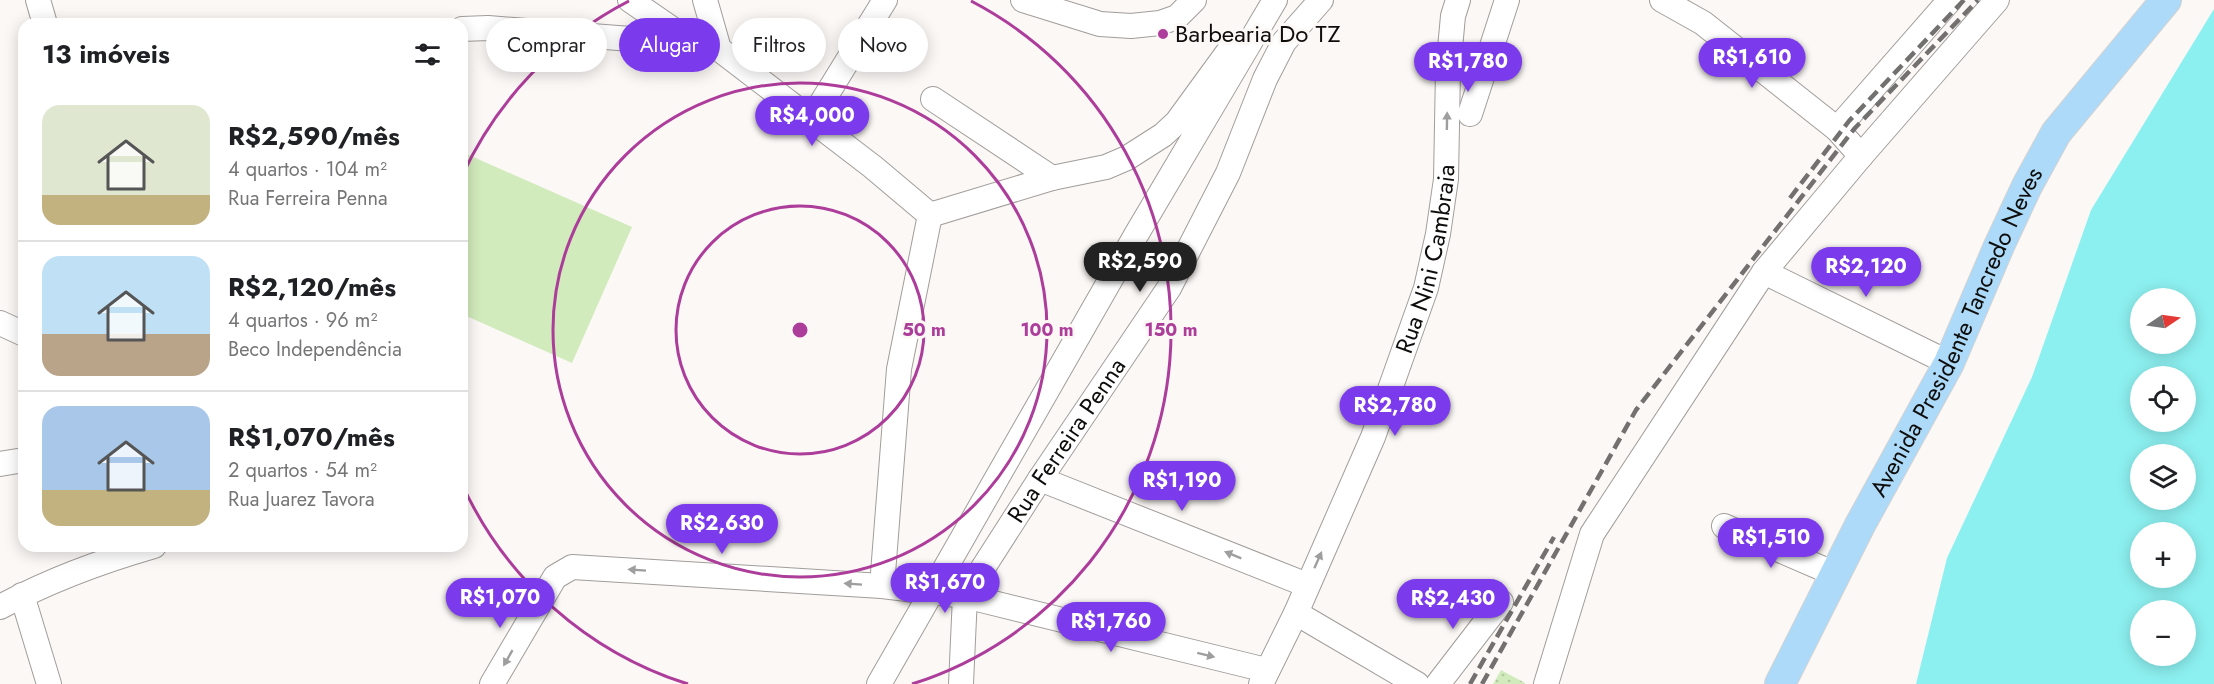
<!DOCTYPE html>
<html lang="pt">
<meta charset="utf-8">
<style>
:root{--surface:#fff;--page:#f6f6f6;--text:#202124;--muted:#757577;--line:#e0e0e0;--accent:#7c3aed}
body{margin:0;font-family:Jost,sans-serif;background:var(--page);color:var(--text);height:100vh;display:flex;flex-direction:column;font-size:22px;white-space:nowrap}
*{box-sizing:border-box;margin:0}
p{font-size:20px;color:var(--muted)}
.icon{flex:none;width:33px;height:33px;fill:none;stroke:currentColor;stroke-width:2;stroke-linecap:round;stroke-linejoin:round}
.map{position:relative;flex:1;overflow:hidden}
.side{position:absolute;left:18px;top:18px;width:450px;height:534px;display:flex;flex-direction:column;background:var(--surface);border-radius:18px;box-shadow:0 3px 15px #0003}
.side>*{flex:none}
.top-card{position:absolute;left:486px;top:18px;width:570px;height:54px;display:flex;gap:12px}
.needle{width:39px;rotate:77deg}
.fabs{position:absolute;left:2130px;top:288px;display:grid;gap:12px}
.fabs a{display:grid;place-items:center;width:66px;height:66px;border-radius:50%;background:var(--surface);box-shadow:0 3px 15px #0003;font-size:30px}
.price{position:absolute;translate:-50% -51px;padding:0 14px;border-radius:21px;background:var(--accent);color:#fff;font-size:20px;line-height:39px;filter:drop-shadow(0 2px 3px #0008)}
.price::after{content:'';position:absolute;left:50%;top:36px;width:18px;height:14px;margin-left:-9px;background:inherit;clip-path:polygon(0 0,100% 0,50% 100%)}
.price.current{background:#222;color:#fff}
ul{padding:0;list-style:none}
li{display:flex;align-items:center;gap:18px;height:150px;padding:0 24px}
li+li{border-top:2px solid var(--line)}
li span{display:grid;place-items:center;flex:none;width:168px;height:120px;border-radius:18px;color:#555}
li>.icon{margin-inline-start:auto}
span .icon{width:72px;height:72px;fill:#fffc;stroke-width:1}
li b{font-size:26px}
h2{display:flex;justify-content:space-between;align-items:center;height:72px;padding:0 24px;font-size:26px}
.tag{padding:0 21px;border-radius:27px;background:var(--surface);box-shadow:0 3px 15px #0003;font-size:21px;line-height:54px}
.tag.current{background:var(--accent);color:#fff}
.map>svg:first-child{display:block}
.grass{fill:#d2ebbc}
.park{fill:url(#park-dots)}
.water{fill:#8df0f0;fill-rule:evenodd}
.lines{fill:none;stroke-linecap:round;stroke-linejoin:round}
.minor-casing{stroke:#a19d9b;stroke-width:26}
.major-casing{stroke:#d4d3d3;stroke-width:32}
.minor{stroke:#fff;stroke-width:24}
.major{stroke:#acdaf8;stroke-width:30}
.rail{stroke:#73716f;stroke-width:4.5;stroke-dasharray:12 6;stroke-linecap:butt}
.oneway{fill:#9f9e9e}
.ring{fill:none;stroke:#ad3d9a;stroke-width:3}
.poi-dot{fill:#ad3d9a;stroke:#fcf8f6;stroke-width:2}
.labels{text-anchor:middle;stroke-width:6;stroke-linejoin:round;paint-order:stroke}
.poi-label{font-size:24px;fill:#0e0d0c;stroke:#fcf8f6;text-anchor:start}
.street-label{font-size:24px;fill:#0e0d0c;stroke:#fcf8f6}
.centre{fill:#ad3d9a;stroke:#fcf8f6;stroke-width:3}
.ring-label{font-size:18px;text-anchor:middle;font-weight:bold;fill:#ad3d9a;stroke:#fcf8f6;stroke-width:6;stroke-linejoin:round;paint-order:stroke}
</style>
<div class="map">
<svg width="2214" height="684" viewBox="0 0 2214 684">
<defs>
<pattern id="park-dots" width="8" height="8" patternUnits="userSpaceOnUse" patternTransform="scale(1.5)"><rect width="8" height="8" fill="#d2ebbc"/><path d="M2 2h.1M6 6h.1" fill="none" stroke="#b3c8a0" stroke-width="1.8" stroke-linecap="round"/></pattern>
</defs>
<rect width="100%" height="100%" fill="#fcf8f6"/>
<!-- grass -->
<polygon class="grass" points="462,152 632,227 572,363 462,314"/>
<!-- park -->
<polygon class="park" points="1501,670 1525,683 1525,684 1493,684"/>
<!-- water -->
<path class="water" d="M2214,9V684H1916L1947,558L2032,377L2091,210ZM2140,298H2186V344H2140ZM2140,376H2186V422H2140ZM2140,454H2186V500H2140ZM2140,532H2186V578H2140ZM2140,610H2186V656H2140Z"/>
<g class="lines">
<defs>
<g id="minor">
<polyline points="38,0 45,24"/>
<polyline points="630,0 688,40"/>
<polyline points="705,0 719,49 873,167 930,215"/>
<polyline points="1023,0 1100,24 1131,26 1160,23 1177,17 1194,0"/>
<polyline points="1662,0 1703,23 1837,129 1861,156"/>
<polyline points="462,29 488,28 631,39 686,39"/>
<polyline points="933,99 1052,178"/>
<polyline points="1470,114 1507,0"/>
<polyline points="811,120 885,0"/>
<polyline points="1837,129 1950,0"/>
<polyline points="930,215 1052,178 1106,167 1127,158 1163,135 1177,122 1228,52"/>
<polyline points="1764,272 1949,363"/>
<polyline points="0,323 24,334"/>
<polyline points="0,464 24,460"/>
<polyline points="1040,479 1307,585"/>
<polyline points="1724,526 1835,574"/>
<polyline points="882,586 899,369 930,215"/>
<polyline points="22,595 49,684"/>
<path d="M0,607C48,581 102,561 154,546"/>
<polyline points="1296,613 1417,684"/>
<polyline points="492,684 555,577 572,567 882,586 965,596 1266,670"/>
<polyline points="879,684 1136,235 1275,0"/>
<path id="s1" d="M961,684L965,596L1040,479L1169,288L1228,173L1265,79L1284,42L1321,0"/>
<path id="s2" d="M1261,684L1296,613L1373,437L1426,288L1438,234L1446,179L1448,70L1453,16L1458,0"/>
<polyline points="1438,684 1501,602"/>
<polyline points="1546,684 1592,534 1764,272 1861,156 1997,0"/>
</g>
<g id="major">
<path id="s3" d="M1780,684L1860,525L1949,363L1999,246L2027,186L2056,133L2166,0"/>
</g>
</defs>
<!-- minor casing -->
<use href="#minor" class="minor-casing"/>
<!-- major casing -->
<use href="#major" class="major-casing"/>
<!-- minor -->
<use href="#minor" class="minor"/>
<!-- major -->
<use href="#major" class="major"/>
<!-- rail -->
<g class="rail">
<polyline points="1790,198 1849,121 1964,0"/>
<polyline points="1470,684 1554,537"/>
<polyline points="1482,684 1636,410 1855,128 1978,0"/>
</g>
</g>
<!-- one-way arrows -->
<defs><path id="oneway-solid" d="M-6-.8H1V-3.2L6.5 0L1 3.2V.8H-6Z" transform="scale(1.5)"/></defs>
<g class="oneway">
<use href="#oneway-solid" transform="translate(1447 121) rotate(-89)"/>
<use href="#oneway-solid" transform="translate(1233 555) rotate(-158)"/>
<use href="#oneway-solid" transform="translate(1318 560) rotate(-66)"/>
<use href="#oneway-solid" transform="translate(637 570) rotate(-176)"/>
<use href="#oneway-solid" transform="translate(853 584) rotate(-176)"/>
<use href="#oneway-solid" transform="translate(1206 655) rotate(14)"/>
<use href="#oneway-solid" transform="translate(508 658) rotate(120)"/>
</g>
<!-- distance rings -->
<g class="ring">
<circle cx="800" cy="330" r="124"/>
<circle cx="800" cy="330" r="247"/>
<path d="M688 684A371 371 0 0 1 462 484M462 176A371 371 0 0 1 629 1M971 1A371 371 0 0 1 912 684"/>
</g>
<!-- markers -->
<circle class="poi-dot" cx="1163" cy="34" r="6"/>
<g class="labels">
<!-- poi labels -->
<g class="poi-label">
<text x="1175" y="42">Barbearia Do TZ</text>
</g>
<!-- street labels -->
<g class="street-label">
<text dy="8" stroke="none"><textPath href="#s2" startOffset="458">Rua Nini Cambraia</textPath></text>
<text dy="8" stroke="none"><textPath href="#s3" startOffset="394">Avenida Presidente Tancredo Neves</textPath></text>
<text dy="8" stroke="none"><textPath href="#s1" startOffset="274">Rua Ferreira Penna</textPath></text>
</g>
</g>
<circle cx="800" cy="330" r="9" class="centre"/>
<g class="ring-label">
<text x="924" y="336">50 m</text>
<text x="1047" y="336">100 m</text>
<text x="1171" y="336">150 m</text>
</g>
</svg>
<div class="fabs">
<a><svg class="needle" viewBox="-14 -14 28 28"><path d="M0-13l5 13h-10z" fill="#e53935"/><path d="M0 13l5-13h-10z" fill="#757577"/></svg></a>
<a><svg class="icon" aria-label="locate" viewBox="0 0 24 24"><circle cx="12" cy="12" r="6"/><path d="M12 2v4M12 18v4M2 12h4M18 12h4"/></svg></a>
<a><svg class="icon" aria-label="layers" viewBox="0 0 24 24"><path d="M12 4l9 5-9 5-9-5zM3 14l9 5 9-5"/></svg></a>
<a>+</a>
<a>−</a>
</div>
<b class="price" style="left:1752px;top:89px">R$1,610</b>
<b class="price" style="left:1468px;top:93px">R$1,780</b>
<b class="price" style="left:812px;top:147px">R$4,000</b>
<b class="price current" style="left:1140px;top:293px">R$2,590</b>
<b class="price" style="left:1866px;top:298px">R$2,120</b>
<b class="price" style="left:1395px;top:437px">R$2,780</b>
<b class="price" style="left:1182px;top:512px">R$1,190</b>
<b class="price" style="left:722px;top:555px">R$2,630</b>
<b class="price" style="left:1771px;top:569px">R$1,510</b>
<b class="price" style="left:945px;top:614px">R$1,670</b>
<b class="price" style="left:500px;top:629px">R$1,070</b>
<b class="price" style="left:1453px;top:630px">R$2,430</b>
<b class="price" style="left:1111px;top:653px">R$1,760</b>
<div class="top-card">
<a class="tag">Comprar</a>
<a class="tag current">Alugar</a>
<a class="tag">Filtros</a>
<a class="tag">Novo</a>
</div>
<section class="side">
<h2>13 imóveis<svg class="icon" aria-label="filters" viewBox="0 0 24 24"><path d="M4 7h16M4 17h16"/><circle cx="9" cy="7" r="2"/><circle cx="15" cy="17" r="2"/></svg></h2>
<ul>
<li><span style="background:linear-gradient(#dfe7d0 75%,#c2b280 0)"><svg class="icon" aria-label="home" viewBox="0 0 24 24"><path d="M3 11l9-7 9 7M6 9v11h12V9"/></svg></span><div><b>R$2,590/mês</b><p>4 quartos · 104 m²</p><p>Rua Ferreira Penna</p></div></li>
<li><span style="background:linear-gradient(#bfe0f5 65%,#b9a48a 0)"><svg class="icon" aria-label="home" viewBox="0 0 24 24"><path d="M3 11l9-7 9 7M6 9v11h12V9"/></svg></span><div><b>R$2,120/mês</b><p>4 quartos · 96 m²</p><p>Beco Independência</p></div></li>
<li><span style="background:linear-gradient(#a9c7e8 70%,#c2b280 0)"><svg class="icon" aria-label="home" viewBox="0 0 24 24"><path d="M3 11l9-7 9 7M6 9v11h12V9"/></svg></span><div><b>R$1,070/mês</b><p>2 quartos · 54 m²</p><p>Rua Juarez Tavora</p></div></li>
</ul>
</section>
</div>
